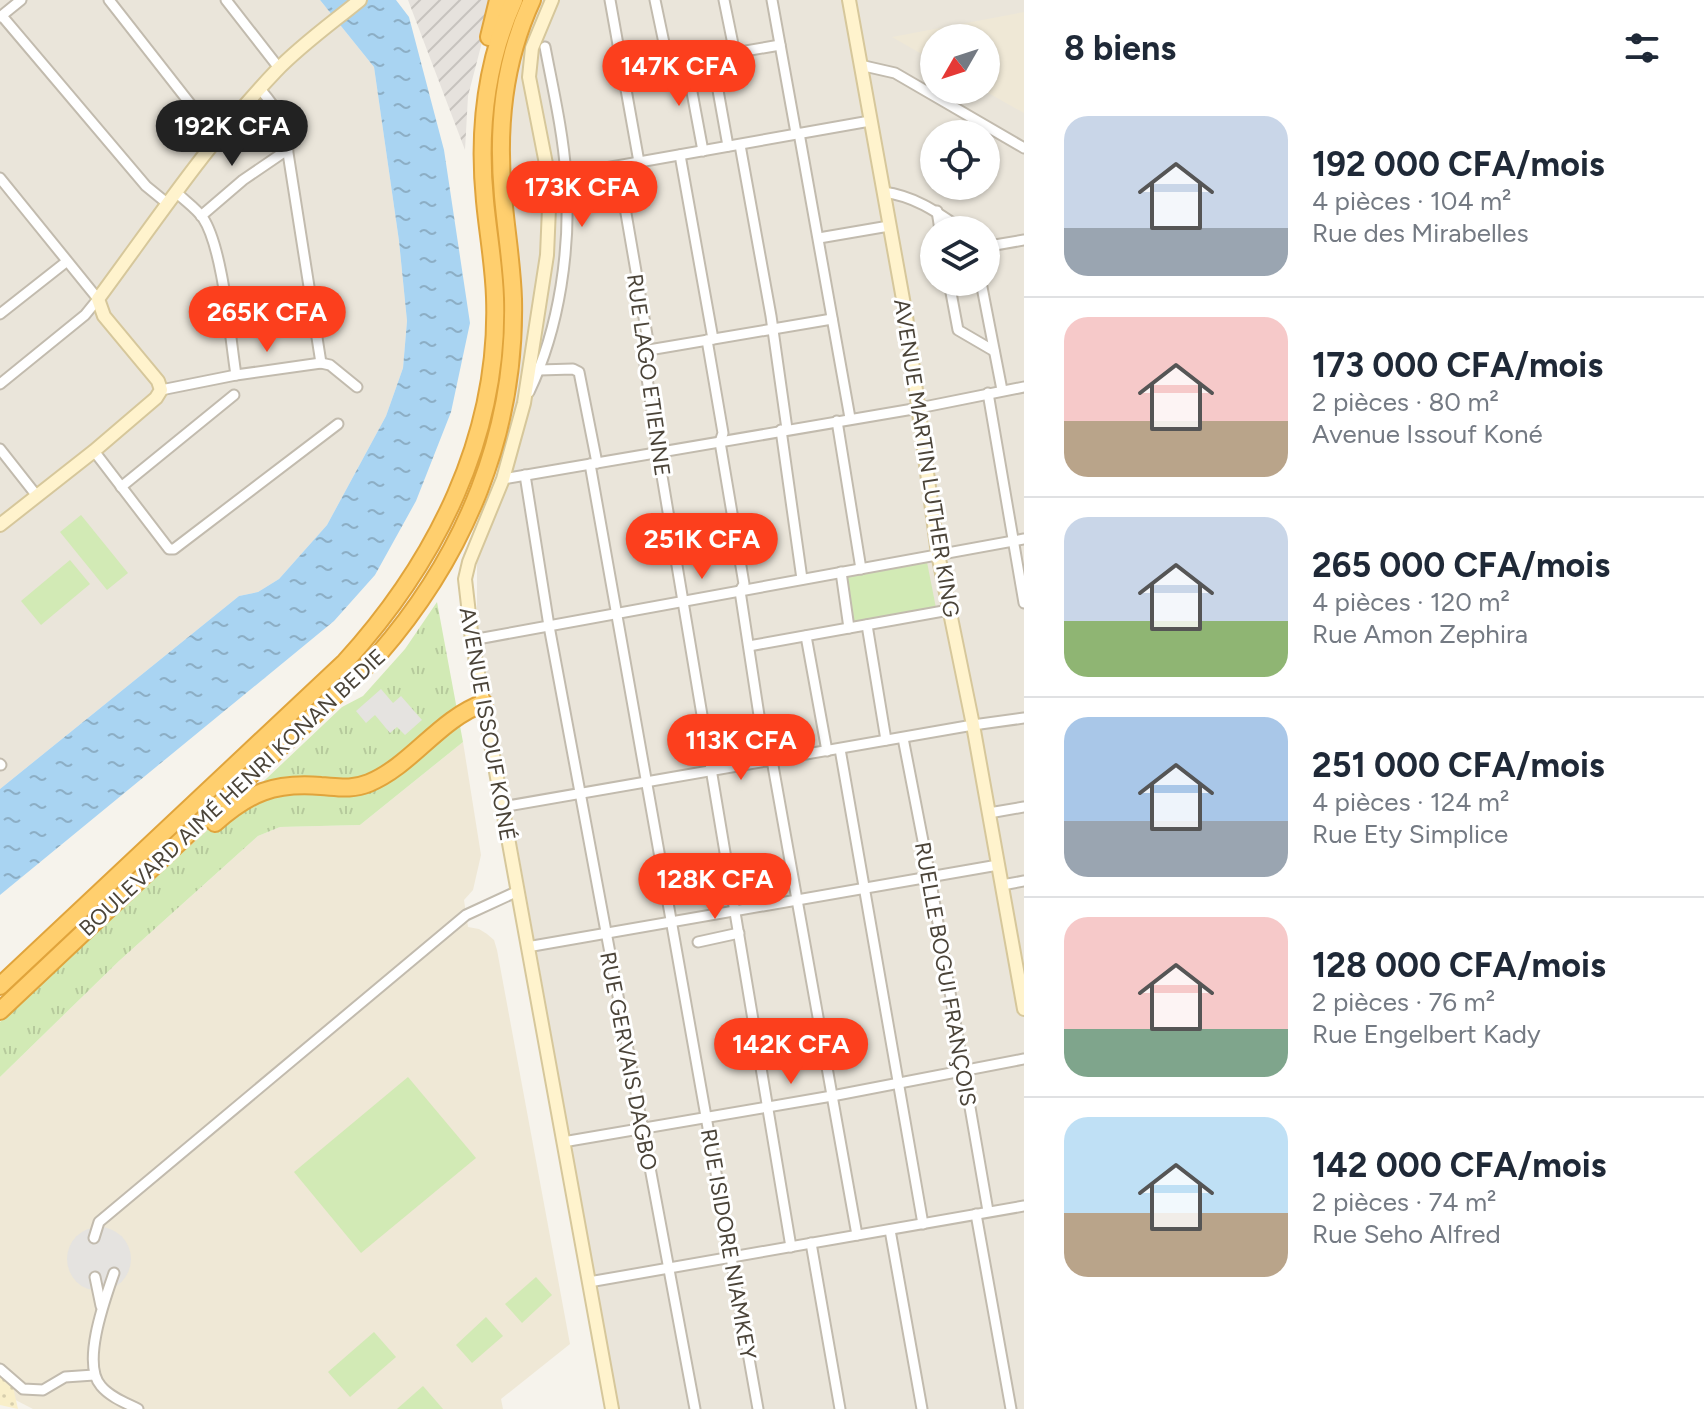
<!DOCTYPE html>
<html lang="fr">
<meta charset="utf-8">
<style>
:root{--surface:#fff;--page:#f6f6f7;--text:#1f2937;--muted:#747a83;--line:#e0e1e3;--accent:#fc3f1d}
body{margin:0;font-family:Figtree,sans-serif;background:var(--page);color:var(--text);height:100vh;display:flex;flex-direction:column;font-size:30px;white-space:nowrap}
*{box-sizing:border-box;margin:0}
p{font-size:26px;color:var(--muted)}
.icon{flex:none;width:44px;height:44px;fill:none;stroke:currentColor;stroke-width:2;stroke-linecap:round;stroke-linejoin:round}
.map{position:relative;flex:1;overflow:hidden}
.sheet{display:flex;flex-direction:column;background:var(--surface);width:680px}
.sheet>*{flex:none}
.needle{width:52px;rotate:231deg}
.controls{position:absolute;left:920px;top:24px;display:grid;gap:16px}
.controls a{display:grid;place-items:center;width:80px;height:80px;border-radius:50%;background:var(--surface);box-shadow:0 2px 6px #0004;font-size:40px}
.price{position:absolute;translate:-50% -68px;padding:0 18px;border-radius:28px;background:var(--accent);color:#fff;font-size:26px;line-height:52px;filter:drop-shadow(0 2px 4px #0008)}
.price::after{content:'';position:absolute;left:50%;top:48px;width:24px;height:18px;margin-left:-12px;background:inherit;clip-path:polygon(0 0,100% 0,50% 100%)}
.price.selected{background:#222;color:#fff}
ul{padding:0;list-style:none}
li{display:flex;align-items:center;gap:24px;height:200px;padding:0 40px}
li+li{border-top:2px solid var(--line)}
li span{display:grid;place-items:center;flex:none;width:224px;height:160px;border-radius:24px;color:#555}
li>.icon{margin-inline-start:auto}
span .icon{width:96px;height:96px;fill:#fffc;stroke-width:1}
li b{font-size:34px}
h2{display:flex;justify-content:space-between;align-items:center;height:96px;padding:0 40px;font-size:34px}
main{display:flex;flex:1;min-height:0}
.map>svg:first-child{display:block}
.residential{fill:#eae5da;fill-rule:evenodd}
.industrial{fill:url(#industrial-furrows)}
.education{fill:#efe8d6}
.grass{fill:url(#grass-tufts)}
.sand{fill:url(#sand-dots)}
.park{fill:#d2eab5}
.parking{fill:#e5e3e0}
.water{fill:url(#water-ripples)}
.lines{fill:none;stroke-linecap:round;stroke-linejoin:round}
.street-casing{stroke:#c2bbae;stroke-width:13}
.secondary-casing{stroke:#d6c79b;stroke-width:16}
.highway-casing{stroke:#e0a43c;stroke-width:20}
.street{stroke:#fff;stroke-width:9}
.secondary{stroke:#fff3cd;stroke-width:12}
.highway{stroke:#ffcf6e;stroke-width:16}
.labels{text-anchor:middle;stroke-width:6;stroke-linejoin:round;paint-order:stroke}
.street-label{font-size:22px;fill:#4b4439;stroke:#fff}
</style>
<main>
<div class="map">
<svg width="1024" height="1409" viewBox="0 0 1024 1409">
<defs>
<pattern id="industrial-furrows" width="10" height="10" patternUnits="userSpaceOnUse" patternTransform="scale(2)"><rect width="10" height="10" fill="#e6e2dd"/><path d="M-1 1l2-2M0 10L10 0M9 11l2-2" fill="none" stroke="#c7c3be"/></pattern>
<pattern id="grass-tufts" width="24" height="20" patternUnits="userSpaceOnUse" patternTransform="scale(2)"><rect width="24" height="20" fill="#d2eab5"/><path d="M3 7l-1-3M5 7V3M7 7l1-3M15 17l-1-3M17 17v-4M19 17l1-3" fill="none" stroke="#b6ca9c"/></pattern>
<pattern id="sand-dots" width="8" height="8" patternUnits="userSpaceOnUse" patternTransform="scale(2)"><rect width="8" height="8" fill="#f9efc9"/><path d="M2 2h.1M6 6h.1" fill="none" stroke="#d7cead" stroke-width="1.8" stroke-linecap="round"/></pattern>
<pattern id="water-ripples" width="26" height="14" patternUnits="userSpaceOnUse" patternTransform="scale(2)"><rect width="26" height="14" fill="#a9d4f2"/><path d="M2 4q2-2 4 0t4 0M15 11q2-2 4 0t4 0" fill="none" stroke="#8caec5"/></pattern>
</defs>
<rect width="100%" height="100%" fill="#f6f3ec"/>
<!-- residential -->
<g class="residential">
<polygon points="0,0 320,0 374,67 399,241 407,321 403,368 386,416 327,525 279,579 258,592 239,596 0,789"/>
<path d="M541,0H1024V1409H619L481,645L477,616V564L463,555L487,504L497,472L507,433L518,367L521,298L508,157L510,102L519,58ZM934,38H986V90H934ZM934,134H986V186H934ZM934,230H986V282H934Z"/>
</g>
<!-- industrial -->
<polygon class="industrial" points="408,0 493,0 468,96 465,150"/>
<!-- education -->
<g class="education">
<polygon points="1024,12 1024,113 983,90 986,90 986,38 934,38 934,61 892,37"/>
<polygon points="463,742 481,855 473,890 464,900 468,927 479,929 487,934 494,940 497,950 570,1344 501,1399 503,1409 33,1409 0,1392 0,1077 119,961 258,836 280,827 360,825"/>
</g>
<!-- grass -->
<polygon class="grass" points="437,602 463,742 360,825 280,827 258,836 119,961 0,1077 0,1022 146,884 266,779 342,707 363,696 405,649"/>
<!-- sand -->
<polygon class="sand" points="0,1376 13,1387 18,1409 0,1405"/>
<!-- park -->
<g class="park">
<polygon points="81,515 128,573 107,590 60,532"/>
<polygon points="70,560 90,584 41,625 21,601"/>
<polygon points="927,562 936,608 854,623 846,577"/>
<polygon points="408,1077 476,1158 361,1253 294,1172"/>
<polygon points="536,1277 552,1295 522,1323 505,1304"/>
<polygon points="486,1317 503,1336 472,1363 456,1345"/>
<polygon points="374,1332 396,1357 350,1397 328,1372"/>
<polygon points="423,1386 443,1409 397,1409"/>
</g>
<!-- parking -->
<g class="parking">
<polygon points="381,689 393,703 401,696 422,720 405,735 397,727 390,733 375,715 366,723 356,711"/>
<circle cx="99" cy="1259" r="32"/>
</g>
<!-- water -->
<polygon class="water" points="320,0 396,0 409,17 444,150 470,323 451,412 416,501 375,575 334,621 0,895 0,789 239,596 258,592 279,579 327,525 386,416 403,368 407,321 399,241 374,67"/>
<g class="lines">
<defs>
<g id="street">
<polyline points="109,0 217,138"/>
<polyline points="226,0 279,68"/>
<polyline points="610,0 639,162"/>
<polyline points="655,0 668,62"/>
<polyline points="724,0 735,54"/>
<polyline points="772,0 796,133"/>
<polyline points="2,16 146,186 168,204"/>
<polyline points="0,17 21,0"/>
<polyline points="712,57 728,146"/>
<polyline points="686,60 703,151"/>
<polyline points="860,65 895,73 1024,148"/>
<polyline points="623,72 780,45"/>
<path d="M260,89C278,110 288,125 288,153L321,363"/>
<polyline points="799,133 850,418"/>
<polyline points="740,145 771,316 787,429"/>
<polyline points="680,155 713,339"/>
<polyline points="618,167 647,335 643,351 658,452 791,1247"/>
<polyline points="566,175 870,121"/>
<polyline points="0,178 98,299 85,315 0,384"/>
<path d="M176,192C185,201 196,208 203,218C223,248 230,337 236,375"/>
<path d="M883,192C915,196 937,212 963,230"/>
<polyline points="937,211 940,230"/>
<polyline points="201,216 243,180 287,150"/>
<polyline points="819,238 889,226"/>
<polyline points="986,244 995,245 1024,240"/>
<polyline points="949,282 958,330 994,351"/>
<polyline points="981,282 1002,390"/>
<polyline points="0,314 66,262"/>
<polyline points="707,340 723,433 720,442 744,584 740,591 766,761"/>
<polyline points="643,351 832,319"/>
<polyline points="539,370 573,369 579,372 597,463"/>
<polyline points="161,390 236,375 321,363 330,365 357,387"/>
<path d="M529,392C560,327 571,247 566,175C563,132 553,89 545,47"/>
<polyline points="988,393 1024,603"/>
<polyline points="837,421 861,569"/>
<polyline points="781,430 802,579"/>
<polyline points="0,449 37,496"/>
<polyline points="94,451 169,549 174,549 338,424"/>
<polyline points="590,464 758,1409"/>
<polyline points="525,475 549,626 695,1409"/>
<polyline points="503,479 919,408 1024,387"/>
<polyline points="121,487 234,395"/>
<polyline points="841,572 849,628"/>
<polyline points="867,625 886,740"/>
<polyline points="806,636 827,751"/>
<polyline points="472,640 1024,539"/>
<polyline points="749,646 949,610"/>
<polyline points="903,738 930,877 988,1211"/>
<polyline points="840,749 923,1224"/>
<polyline points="772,760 857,1235"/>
<polyline points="0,764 1,765"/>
<polyline points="502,807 973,725 1024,718"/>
<polyline points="989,813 1024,807"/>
<polyline points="1002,885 1024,881"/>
<polyline points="698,942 739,933"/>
<polyline points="527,947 998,865"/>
<polyline points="563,1142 832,1096 1024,1059"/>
<polyline points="976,1214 1011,1409"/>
<polyline points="890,1230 922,1409"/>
<polyline points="94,1238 99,1222 466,915 518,891"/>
<polyline points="811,1243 840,1409"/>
<path d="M114,1273C105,1299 81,1364 101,1386C110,1397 126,1403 138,1409"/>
<polyline points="95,1277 101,1306"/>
<polyline points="589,1282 1024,1206"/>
<polyline points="0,1369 23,1389 43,1390 65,1377 94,1375"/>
</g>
<g id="secondary">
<polyline points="552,0 532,48 529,77 547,169 549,208 547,255 524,403 503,479 469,562 465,579 472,640 612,1409"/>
<polyline points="849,0 906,316 938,554 973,725 1024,1009"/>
<path d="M0,525L94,451L156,398L161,390L158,381L104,316L98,299C155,222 209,141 276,71C301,45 332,23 360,0"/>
</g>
<g id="highway">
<polyline points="489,37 498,0"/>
<path d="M215,823C249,793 274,782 321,786C338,787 352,790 369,783C412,765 439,719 484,703"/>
<path d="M0,986L345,662C436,562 500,436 495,297C494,265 488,233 485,201C478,131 485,65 514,0"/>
<path d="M0,1011L378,655C465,555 516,433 513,299C512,265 506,231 503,196C497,128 503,63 532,0"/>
</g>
</defs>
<!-- street casing -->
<use href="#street" class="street-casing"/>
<!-- secondary casing -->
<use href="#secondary" class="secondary-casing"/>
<!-- highway casing -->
<use href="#highway" class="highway-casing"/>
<!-- street -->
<use href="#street" class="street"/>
<!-- secondary -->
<use href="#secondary" class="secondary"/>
<!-- highway -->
<use href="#highway" class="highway"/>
</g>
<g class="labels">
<!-- street labels -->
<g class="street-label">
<text transform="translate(649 375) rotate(82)" y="8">RUE LAGO ETIENNE</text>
<text transform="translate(927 458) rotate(81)" y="8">AVENUE MARTIN LUTHER KING</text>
<text transform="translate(488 724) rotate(80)" y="8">AVENUE ISSOUF KONÉ</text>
<text transform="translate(232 792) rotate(-43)" y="8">BOULEVARD AIMÉ HENRI KONAN BEDIE</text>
<text transform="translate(946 974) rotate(80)" y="8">RUELLE BOGUI FRANÇOIS</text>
<text transform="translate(629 1061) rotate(79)" y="8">RUE GERVAIS DAGBO</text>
<text transform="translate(729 1244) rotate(80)" y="8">RUE ISIDORE NIAMKEY</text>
</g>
</g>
</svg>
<div class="controls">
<a><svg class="needle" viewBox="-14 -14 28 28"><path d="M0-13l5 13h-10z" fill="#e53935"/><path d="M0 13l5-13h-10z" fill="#747a83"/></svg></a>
<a><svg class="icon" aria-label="locate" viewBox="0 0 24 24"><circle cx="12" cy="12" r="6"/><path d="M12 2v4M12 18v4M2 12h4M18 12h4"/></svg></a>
<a><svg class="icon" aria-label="layers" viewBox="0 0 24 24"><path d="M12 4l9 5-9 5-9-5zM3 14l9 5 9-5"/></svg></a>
</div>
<b class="price" style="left:679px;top:108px">147K CFA</b>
<b class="price selected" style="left:232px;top:168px">192K CFA</b>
<b class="price" style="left:582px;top:229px">173K CFA</b>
<b class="price" style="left:267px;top:354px">265K CFA</b>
<b class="price" style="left:702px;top:581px">251K CFA</b>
<b class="price" style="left:741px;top:782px">113K CFA</b>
<b class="price" style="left:715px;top:921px">128K CFA</b>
<b class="price" style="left:791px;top:1086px">142K CFA</b>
</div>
<section class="sheet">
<h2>8 biens<svg class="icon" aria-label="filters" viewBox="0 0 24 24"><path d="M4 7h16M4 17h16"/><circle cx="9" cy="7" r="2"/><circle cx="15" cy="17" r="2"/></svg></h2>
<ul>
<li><span style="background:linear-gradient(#c9d6e8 70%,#9aa5b1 0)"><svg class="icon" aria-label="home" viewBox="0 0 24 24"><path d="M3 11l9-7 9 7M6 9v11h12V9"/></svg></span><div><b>192 000 CFA/mois</b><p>4 pièces · 104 m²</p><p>Rue des Mirabelles</p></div></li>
<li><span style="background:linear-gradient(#f6c9c9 65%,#b9a48a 0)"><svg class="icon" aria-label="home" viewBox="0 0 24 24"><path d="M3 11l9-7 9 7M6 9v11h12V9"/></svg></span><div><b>173 000 CFA/mois</b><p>2 pièces · 80 m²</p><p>Avenue Issouf Koné</p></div></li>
<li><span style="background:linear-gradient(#c9d6e8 65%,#8fb573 0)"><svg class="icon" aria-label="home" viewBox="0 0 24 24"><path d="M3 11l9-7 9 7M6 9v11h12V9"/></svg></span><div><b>265 000 CFA/mois</b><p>4 pièces · 120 m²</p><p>Rue Amon Zephira</p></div></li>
<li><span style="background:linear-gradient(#a9c7e8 65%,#9aa5b1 0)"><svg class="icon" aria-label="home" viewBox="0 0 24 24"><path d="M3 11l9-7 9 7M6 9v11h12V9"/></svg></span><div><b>251 000 CFA/mois</b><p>4 pièces · 124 m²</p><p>Rue Ety Simplice</p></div></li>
<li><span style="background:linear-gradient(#f6c9c9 70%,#7fa58c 0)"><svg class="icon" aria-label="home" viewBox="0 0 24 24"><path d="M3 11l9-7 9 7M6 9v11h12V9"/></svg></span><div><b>128 000 CFA/mois</b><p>2 pièces · 76 m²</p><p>Rue Engelbert Kady</p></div></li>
<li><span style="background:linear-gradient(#bfe0f5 60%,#b9a48a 0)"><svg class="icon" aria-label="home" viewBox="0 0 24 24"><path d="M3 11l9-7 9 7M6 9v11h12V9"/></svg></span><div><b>142 000 CFA/mois</b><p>2 pièces · 74 m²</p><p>Rue Seho Alfred</p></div></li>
</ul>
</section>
</main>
